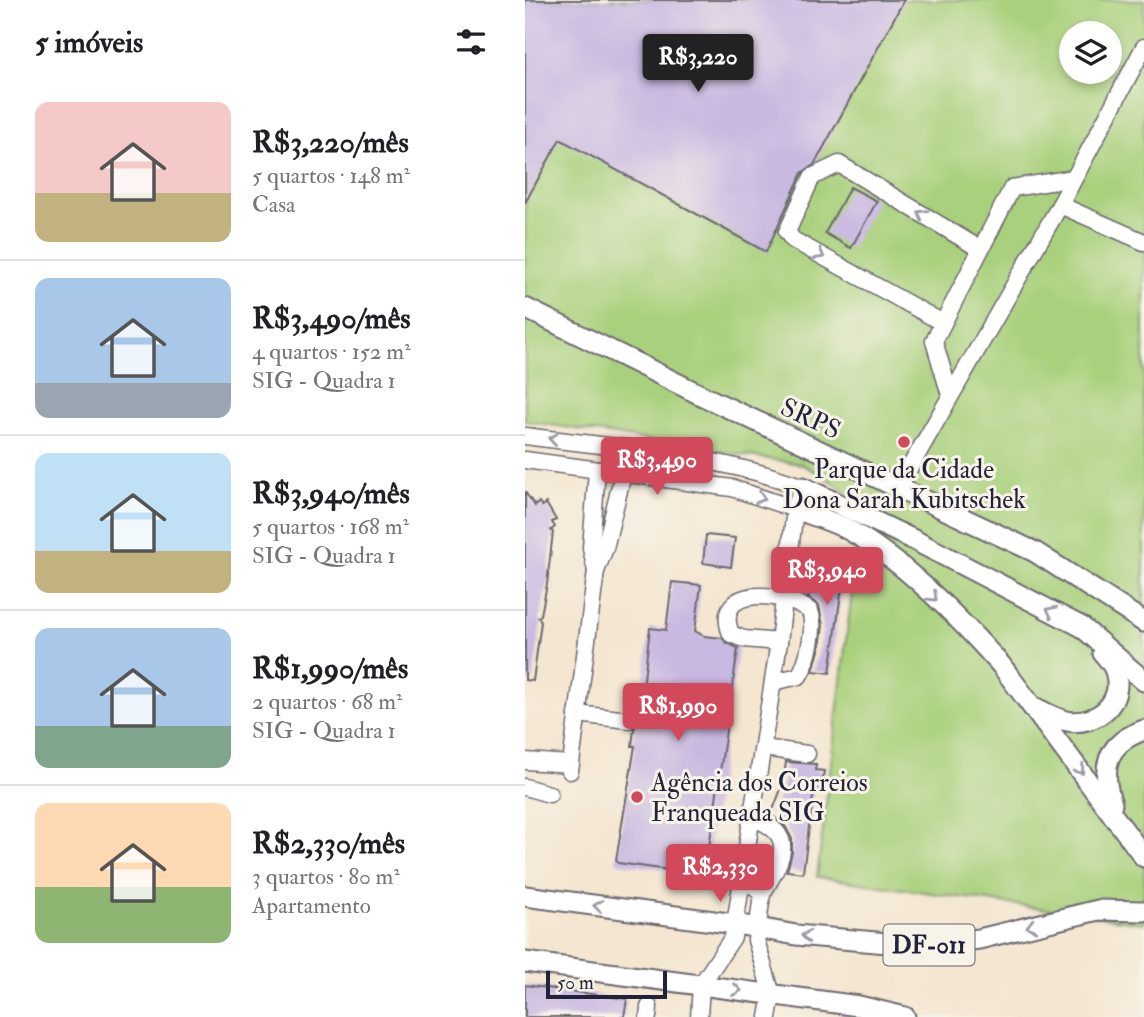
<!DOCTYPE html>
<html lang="pt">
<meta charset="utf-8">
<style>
:root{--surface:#fff;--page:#f6f6f6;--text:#202124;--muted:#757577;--line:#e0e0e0;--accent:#d1495b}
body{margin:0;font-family:"IM FELL Double Pica",serif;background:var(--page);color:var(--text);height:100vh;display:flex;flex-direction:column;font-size:26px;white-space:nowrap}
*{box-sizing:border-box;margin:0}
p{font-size:23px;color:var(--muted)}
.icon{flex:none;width:38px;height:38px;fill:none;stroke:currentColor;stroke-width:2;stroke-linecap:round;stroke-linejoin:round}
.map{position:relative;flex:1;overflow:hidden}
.side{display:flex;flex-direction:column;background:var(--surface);width:525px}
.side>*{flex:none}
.buttons{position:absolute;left:534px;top:21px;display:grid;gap:14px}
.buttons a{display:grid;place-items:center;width:63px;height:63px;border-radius:50%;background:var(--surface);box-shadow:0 4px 10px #0003;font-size:35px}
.scale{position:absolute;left:21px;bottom:18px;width:121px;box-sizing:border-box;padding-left:7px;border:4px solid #22223b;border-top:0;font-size:19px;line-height:24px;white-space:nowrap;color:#22223b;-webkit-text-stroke:5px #f7f3e8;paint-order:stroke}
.price{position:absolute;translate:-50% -60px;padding:0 16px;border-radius:7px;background:var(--accent);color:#fff;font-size:23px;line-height:46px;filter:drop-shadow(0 2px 4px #0008)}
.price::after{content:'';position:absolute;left:50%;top:42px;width:21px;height:16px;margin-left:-10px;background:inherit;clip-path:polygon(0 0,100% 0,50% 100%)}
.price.active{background:#222;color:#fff}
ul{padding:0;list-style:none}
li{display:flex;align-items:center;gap:21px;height:175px;padding:0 35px}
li+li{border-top:2px solid var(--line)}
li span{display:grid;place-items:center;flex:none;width:196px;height:140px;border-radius:14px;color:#555}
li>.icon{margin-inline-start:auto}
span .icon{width:84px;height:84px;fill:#fffc;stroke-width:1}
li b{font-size:30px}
h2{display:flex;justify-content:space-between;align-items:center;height:84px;padding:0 35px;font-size:30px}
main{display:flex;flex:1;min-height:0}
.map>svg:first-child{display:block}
.green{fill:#a9d07b;stroke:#66795b;stroke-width:2;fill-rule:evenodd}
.building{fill:#c9b8e1}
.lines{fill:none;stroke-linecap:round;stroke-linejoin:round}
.minor-casing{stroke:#6c676f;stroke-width:19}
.major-casing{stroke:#6c676f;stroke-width:23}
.minor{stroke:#fff;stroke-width:16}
.major{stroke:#fff;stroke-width:19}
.oneway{stroke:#9c9ca7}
.poi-dot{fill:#d1495b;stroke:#f7f3e8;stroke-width:2.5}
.labels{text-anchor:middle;stroke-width:6;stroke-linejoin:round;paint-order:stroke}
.shield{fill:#f7f3e8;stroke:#62616f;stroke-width:2}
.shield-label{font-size:24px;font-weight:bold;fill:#22223b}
.street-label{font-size:26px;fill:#22223b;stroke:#f7f3e8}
.poi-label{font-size:26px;fill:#22223b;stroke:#f7f3e8}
</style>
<main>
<section class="side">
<h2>5 imóveis<svg class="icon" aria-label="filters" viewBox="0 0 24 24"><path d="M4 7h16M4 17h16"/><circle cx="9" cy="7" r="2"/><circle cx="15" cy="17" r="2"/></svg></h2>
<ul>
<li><span style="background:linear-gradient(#f6c9c9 65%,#c2b280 0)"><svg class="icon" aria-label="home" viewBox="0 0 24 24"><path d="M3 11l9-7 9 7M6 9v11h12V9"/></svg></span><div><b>R$3,220/mês</b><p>5 quartos · 148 m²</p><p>Casa</p></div></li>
<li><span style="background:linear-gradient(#a9c7e8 75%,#9aa5b1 0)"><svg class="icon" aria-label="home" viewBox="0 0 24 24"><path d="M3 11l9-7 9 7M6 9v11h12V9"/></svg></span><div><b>R$3,490/mês</b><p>4 quartos · 152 m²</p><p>SIG - Quadra 1</p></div></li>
<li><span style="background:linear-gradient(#bfe0f5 70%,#c2b280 0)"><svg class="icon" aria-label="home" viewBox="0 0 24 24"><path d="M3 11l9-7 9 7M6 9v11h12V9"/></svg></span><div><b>R$3,940/mês</b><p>5 quartos · 168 m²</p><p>SIG - Quadra 1</p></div></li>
<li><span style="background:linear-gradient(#a9c7e8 70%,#7fa58c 0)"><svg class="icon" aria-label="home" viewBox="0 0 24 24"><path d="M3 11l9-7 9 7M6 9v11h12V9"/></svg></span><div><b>R$1,990/mês</b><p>2 quartos · 68 m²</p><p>SIG - Quadra 1</p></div></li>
<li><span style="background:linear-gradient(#ffd9b3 60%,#8fb573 0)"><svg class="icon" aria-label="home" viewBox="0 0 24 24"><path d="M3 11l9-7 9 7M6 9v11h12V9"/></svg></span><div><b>R$2,330/mês</b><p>3 quartos · 80 m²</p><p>Apartamento</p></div></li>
</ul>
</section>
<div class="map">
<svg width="619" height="1017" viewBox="0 0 619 1017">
<rect width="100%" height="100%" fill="#f7f3e8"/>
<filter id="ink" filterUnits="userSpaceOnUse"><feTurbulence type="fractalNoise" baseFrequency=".0143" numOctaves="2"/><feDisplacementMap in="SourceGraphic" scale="14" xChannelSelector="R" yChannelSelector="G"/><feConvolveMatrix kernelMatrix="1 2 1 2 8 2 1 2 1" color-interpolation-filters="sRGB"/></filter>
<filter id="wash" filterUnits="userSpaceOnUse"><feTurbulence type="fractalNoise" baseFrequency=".00686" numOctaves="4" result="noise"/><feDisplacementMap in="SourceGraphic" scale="28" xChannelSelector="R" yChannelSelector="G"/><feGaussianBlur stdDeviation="1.57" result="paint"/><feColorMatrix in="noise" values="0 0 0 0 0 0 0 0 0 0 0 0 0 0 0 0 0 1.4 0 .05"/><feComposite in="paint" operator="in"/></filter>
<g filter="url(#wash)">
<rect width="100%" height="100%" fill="#f4e6d0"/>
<!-- green -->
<path class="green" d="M0,0H619V923L292,877L333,542C328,490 320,488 276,464L0,421ZM546,33H584V72H546Z"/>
<g id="blocks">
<!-- building -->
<g class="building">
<polygon points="0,0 379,0 289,165 277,173 241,252 35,139 0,203"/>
<polygon points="325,187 352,201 326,248 300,233"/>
<polygon points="0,492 10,506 14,502 17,506 21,503 31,520 27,522 30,527 26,530 28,532 22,584 16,615 13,617 16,622 8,681 0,680"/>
<polygon points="181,535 210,538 206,567 178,563"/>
<polygon points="289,560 320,564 305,673 288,671 295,647 298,626 294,605 283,598"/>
<polygon points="147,582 176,585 170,631 179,636 197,638 202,643 213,648 180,875 93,863 91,860 110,746 107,746 109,729 114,722 125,628 141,630"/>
<polygon points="261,762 291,764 290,770 299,771 296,790 289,789 278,873 262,871 267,852 267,839 260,826 246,815 258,784"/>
<polygon points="0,985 102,999 99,1017 0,1017"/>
</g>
</g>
</g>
<g filter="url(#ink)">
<use href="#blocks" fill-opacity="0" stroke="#6c676f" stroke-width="2"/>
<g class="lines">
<defs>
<g id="minor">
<polyline points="535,205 619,47"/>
<polyline points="418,323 268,240 262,232 287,177 314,164 455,249"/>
<polyline points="425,395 409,341 487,188 549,178"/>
<path d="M0,436C93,448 189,454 278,487L270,509L254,642L208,937L176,985L174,1017"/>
<polyline points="0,460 207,488 270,509"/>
<polyline points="373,488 535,205 619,242"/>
<polyline points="71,571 66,548 72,470"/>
<path d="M248,682L274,676C283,662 291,627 285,611C262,592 186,583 206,634L219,639L254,642"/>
<polyline points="52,714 104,720"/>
<polyline points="238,748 282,754"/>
<polyline points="0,761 46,764"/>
<polyline points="45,771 71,571 80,548 98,474"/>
<polyline points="0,787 24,794"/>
<path d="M227,818C275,834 256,861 237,894"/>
<polyline points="217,876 237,894 231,940 247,995 243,1017"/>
<polyline points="123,1017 124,1007"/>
</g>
<g id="major">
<polyline points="0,308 180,397 510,552 619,622"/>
<polyline points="278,487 387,539 557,627 619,681"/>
<path d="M270,509C286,515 304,520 320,528C374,556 435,619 476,665L619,857"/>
<path d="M511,708C521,713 531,719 542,721C572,726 600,702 590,671C588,664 582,658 578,653"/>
<path d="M587,804C575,768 581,743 619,730"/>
<polyline points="0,896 211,924 271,935 397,946 454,939 573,910 619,911"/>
<polyline points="0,962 334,1006 380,1017"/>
</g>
</defs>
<!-- minor casing -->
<use href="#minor" class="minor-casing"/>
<!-- major casing -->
<use href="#major" class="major-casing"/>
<!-- minor -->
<use href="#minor" class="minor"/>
<!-- major -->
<use href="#major" class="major"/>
</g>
<!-- one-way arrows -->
<defs><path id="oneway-chevron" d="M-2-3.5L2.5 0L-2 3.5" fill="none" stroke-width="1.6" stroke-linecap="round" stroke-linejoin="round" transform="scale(1.75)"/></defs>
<g class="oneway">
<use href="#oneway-chevron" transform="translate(397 214) rotate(-149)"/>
<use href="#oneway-chevron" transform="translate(295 255) rotate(29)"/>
<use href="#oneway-chevron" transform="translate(28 439) rotate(-172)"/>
<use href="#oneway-chevron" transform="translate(236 498) rotate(18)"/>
<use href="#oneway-chevron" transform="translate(408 597) rotate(43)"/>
<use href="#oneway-chevron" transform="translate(526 611) rotate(-153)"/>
<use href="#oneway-chevron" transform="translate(555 770) rotate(53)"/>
<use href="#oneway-chevron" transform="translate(73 906) rotate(-173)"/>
<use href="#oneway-chevron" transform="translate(506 926) rotate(166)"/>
<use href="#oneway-chevron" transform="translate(281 936) rotate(-174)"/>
<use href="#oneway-chevron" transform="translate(212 990) rotate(8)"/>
</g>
</g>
<!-- markers -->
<g class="poi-dot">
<circle cx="379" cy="442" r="7"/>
<circle cx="112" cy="797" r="7"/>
</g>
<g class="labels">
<!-- shield labels -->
<rect class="shield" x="358.5" y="924.5" width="91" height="41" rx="5"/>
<g class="shield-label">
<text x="404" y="953">DF-011</text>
</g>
<!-- street labels -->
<g class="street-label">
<text transform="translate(286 418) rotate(25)" y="9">SRPS</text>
</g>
<!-- poi labels -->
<g class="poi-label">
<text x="379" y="478">Parque da Cidade<tspan x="379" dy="30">Dona Sarah Kubitschek</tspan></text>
<text x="126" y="791" text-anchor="start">Agência dos Correios<tspan x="126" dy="30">Franqueada SIG</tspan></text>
</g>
</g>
</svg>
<div class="buttons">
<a><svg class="icon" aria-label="layers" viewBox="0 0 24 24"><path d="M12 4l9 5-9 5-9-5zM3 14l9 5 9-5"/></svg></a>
</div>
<div class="scale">50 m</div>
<b class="price active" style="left:173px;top:94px">R$3,220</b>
<b class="price" style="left:132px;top:497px">R$3,490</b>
<b class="price" style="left:302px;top:607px">R$3,940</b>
<b class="price" style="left:153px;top:743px">R$1,990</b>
<b class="price" style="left:195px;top:904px">R$2,330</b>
</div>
</main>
